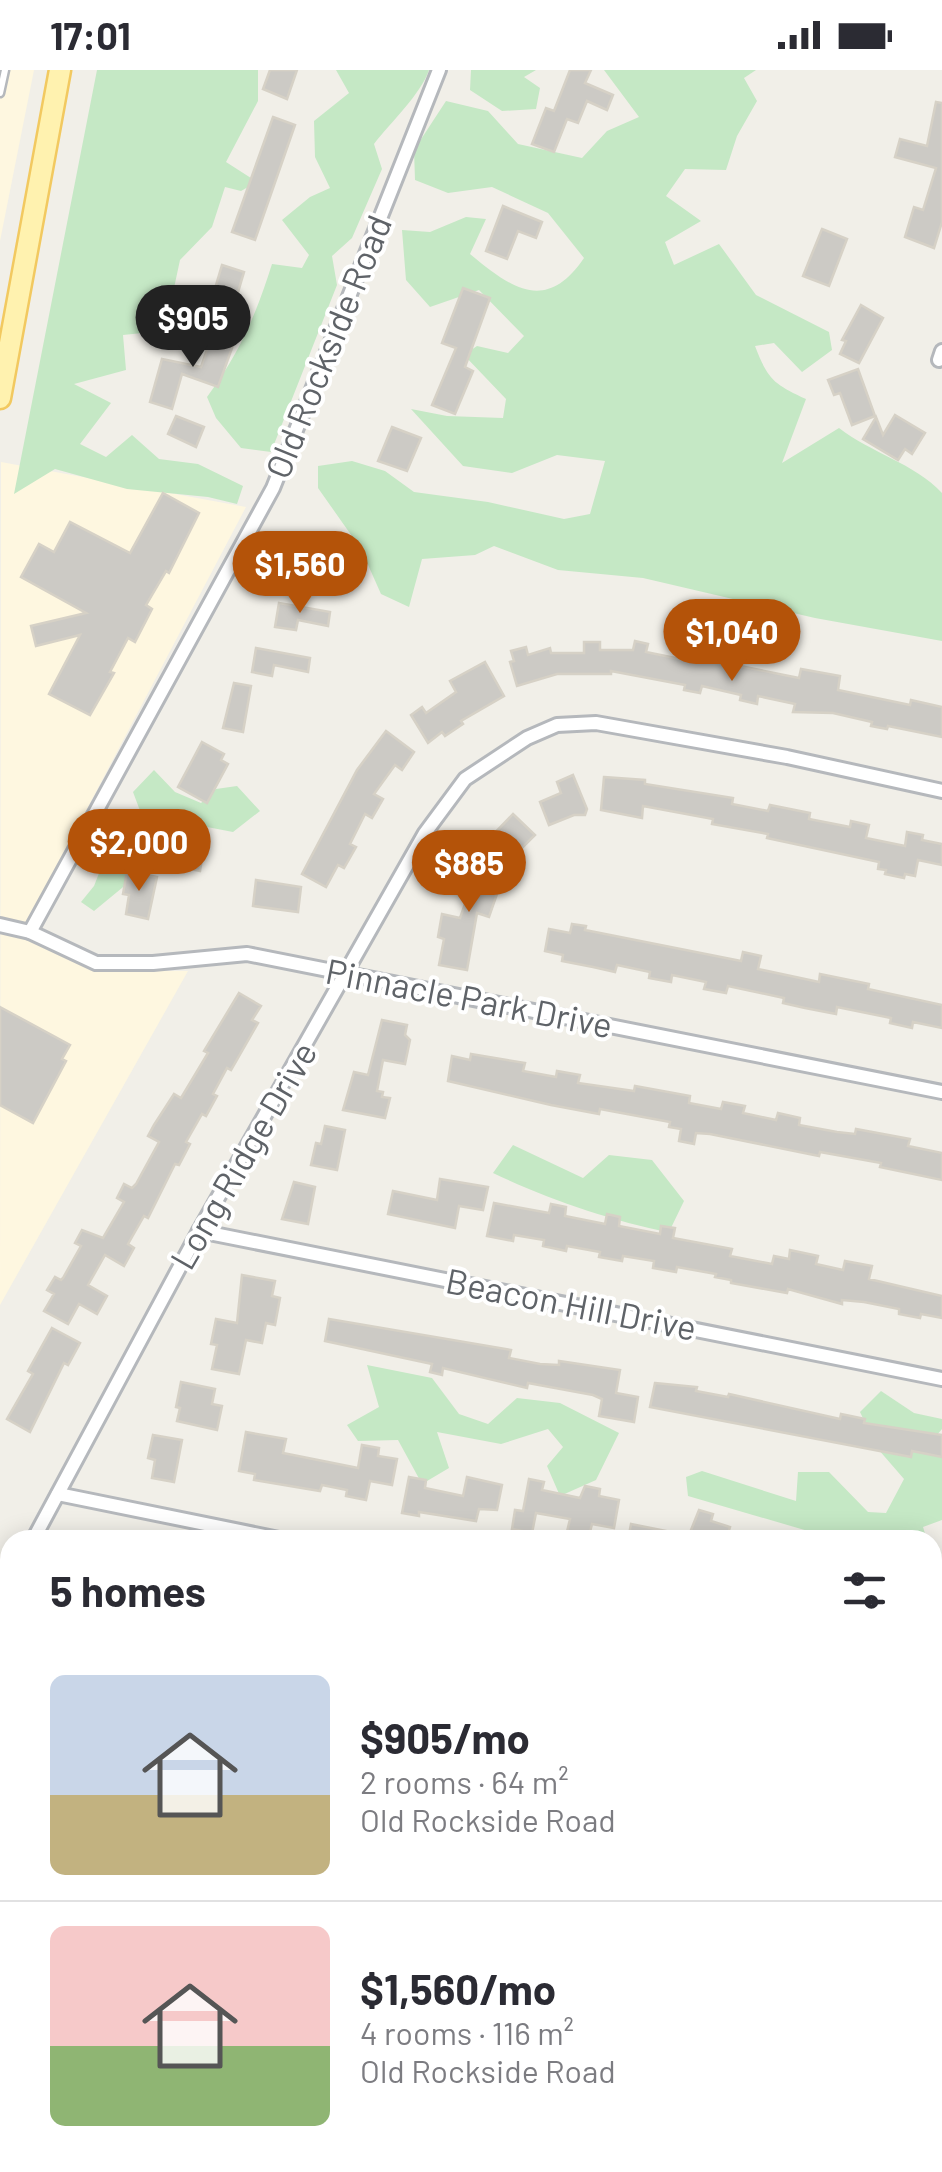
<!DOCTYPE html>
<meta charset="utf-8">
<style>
:root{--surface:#fff;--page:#f7f7f7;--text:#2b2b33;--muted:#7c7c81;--line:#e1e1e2;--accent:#b45309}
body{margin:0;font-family:Barlow,sans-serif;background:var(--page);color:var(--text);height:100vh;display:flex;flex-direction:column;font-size:38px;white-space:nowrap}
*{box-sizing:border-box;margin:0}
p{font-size:32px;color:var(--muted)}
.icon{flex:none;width:55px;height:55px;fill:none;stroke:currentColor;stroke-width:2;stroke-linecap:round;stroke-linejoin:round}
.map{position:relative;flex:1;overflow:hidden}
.details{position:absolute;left:0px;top:1460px;width:942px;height:642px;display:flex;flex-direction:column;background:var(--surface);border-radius:30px 30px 0 0;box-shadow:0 5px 25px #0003}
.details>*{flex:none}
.price{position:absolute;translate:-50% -85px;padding:0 22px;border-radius:35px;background:var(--accent);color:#fff;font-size:32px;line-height:65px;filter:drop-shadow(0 2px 5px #0008)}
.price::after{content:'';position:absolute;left:50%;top:60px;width:30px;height:22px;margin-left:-15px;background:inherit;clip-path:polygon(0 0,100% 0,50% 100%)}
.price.selected{background:#222;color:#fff}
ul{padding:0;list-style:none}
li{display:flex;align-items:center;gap:30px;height:250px;padding:0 50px}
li+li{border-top:2px solid var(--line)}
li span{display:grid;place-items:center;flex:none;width:280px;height:200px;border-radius:15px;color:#555}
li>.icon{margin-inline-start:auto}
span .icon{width:120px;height:120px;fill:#fffc;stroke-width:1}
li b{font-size:42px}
h2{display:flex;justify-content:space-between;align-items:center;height:120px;padding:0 50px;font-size:42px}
.status{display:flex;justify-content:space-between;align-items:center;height:70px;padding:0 50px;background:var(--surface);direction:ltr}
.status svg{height:28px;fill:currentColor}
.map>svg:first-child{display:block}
.commercial{fill:#fef7e0}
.green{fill:#c5e8c5}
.building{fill:#cccac5;stroke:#d6d1c6;stroke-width:2.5}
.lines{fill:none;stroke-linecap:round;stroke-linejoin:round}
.lane-casing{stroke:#b5b8bc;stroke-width:11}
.street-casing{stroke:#b5b8bc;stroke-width:18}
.primary-casing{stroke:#f2c960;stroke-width:25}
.path{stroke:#9cc7a9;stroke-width:2.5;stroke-dasharray:10 5;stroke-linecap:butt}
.lane{stroke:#fff;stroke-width:6}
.street{stroke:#fff;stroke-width:12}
.primary{stroke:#fff2af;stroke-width:20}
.labels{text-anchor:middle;stroke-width:8;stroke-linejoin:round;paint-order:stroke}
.street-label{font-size:35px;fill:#5f6368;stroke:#fff}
</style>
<div class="status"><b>17:01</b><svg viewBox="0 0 49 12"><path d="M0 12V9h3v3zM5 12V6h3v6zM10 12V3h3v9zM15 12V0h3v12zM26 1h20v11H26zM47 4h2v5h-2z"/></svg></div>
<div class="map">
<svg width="942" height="2102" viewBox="0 0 942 2102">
<rect width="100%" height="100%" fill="#f1efe8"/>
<!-- commercial -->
<g class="commercial">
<polygon points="0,0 34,0 0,171"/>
<polygon points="1,392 246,437 20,866 94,901 188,901 0,1235"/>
</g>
<!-- green -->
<g class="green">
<polygon points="97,0 258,0 258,31 226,92 257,112 241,121 225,117 212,157 180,190 174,218 203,251 181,259 123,265 126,300 74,314 111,333 80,374 106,387 132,365 159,389 198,394 243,416 237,434 208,427 127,419 55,399 14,424"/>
<path d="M336,0H429C421,24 391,52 374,74L382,99L352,168L332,186L337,215L271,382L241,378L216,348L207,327C239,284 256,245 272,194L302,198L309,185L282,150L310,127L330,118L315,87L314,51L349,23Z"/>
<polygon points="471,0 536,0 524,7 540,18 536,39 502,41 470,20"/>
<path d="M604,0H756L744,8L757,31L737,66L726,100L685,99L666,126L701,151L665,172L674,195L719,174L756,225L829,262L832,280L802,302L774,273L755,276C768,310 774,314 806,329L782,393L839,358C871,383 914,393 942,423V571L815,548L643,508L558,500L494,476L475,485L422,489L409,537L381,524L361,479L318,418V396L352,391L385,401L414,422L488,432L564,449L590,444L605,391L557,385L512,403L463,396L411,339L447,346L503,348L506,329L464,285L477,276L508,283L524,266L479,220L430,237L406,210L402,160L430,162L466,147L486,149L470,184C511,218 546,244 584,188L548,143L492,117L448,123L415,110L414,80L446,31L488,41L518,74L582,88L607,61L639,47Z"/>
<polygon points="154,700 175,722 201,733 216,719 237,716 260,741 233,762 176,751 128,813 94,841 81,832 94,816 114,765 142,746 133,722"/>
<path d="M513,1075L583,1108L609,1085L652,1090L684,1131L669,1162C611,1151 546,1128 493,1103Z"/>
<polygon points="367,1295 432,1308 459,1344 488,1354 517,1328 560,1333 619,1363 596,1410 560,1426 547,1396 563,1377 548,1359 501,1374 437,1362 449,1398 422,1414 398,1370 358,1371 347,1355 379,1337"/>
<polygon points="881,1321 914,1343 942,1349 942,1359 925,1379 942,1379 942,1450 923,1457 927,1470 832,1468 688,1426 686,1407 702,1401 796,1431 798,1402 829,1402 868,1442 886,1443 904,1409 878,1379 860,1342"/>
</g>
<!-- building -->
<g class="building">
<polygon points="270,0 297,0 287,29 263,19"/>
<polygon points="570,0 591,0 585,13 613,25 607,40 587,31 578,53 567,49 554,82 532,74 546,38 554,41"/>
<polygon points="936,32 942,33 942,152 934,178 905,167 914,137 923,140 936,98 895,87 900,69 927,76"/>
<polygon points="273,47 295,55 255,170 232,162"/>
<polygon points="503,136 542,152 536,168 518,161 507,189 486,181"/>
<polygon points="822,159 847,169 829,216 803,206"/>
<polygon points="222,195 244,202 230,249 208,242"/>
<polygon points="463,218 490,228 465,297 473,301 455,344 432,335 456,278 442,273"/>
<polygon points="861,235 883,248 859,293 840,284 846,271 842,270"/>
<polygon points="214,259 236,267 218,317 182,304 172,339 150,332 162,289 201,297"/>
<polygon points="858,299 875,346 852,355 840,323 834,325 828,310"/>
<polygon points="895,345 925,363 912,384 905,379 898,390 863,369 876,347 883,365"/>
<polygon points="176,346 204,357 196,377 168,364"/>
<polygon points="392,357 421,368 407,401 378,391"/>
<polygon points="163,423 199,443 169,503 166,501 146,535 152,539 135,572 128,568 110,602 114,603 90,645 49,624 80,565 36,576 31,556 86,543 21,507 39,474 54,482 70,452 130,483"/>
<polygon points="279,533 330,542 328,556 298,550 296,560 275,557"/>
<polygon points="635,571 648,574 646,582 690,591 691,586 799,608 801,599 840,606 838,620 910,635 911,630 942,637 942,667 888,656 887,659 871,656 872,652 833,643 793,642 795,634 758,626 757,634 740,630 741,625 702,616 700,623 684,620 685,615 611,601 611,604 557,604 517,616 510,592 514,591 511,581 526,577 528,585 550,578 551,583 584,583 584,572 600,572 600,580 633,580"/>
<polygon points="256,578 310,588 308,602 274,595 272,606 252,602"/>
<polygon points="485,592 504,626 461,651 463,654 445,666 442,662 428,673 411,645 422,637 426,643 456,622 450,611"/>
<polygon points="234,613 251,616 243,662 223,658"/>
<polygon points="386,661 414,682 402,700 395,695 374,724 383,729 372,748 365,744 350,774 356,777 344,798 338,795 326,817 302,804 357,700"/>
<polygon points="202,672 224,684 221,690 228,694 207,733 178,717"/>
<polygon points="573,705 587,739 585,745 574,745 549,755 540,732 561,723 557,712"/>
<polygon points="604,707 645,710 645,714 733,728 732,734 768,741 770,735 810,743 809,749 850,757 851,751 869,755 866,768 905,776 907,762 923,765 922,770 942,774 942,795 918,790 915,806 905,804 904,808 885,804 886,800 878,799 879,792 767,768 768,764 712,754 713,749 643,736 642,748 601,740"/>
<polygon points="513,744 535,765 506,794 485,773"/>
<polygon points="178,746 194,749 188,780 203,783 200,801 158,792 166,752 177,754"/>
<polygon points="473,789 505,801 489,847 477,843 467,900 439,895 444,869 438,867 442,844 460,848 472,814 465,812"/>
<polygon points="127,801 157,807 148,849 126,844 129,825 123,824"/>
<polygon points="256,810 301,817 298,842 253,836"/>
<polygon points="572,854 586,856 585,860 741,891 743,882 761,886 758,899 819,912 820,904 869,914 868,919 942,935 942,958 913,952 912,958 890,953 891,948 837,937 836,944 805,938 783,933 784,928 728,916 726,923 704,919 706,912 672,905 671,912 649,908 650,902 617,895 615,902 593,897 562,891 563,885 545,881 549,859 570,863"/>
<polygon points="239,923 261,936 252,950 258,953 231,1000 227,998 213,1024 217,1026 206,1046 202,1044 186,1072 190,1074 179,1095 175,1094 148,1148 144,1146 128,1174 134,1178 124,1196 105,1185 88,1215 107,1226 97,1244 79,1234 68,1254 44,1241 54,1224 47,1220 55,1207 61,1210 63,1208 81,1176 75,1173 82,1160 103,1168 124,1132 117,1128 124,1114 132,1118 136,1114 159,1072 148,1066 154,1055 174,1024 181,1028 208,983 204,981"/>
<polygon points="0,937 70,975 62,989 66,991 33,1053 0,1035"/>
<polygon points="382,950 407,955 405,965 410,970 405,994 383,990 377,1021 383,1022 382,1027 390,1028 385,1048 343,1040 354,1002 368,1005"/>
<polygon points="471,984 525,993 523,1001 556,1007 557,1001 580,1005 578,1013 634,1021 635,1016 690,1026 689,1033 721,1039 723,1032 745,1036 743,1043 776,1050 778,1043 800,1048 799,1055 837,1062 855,1064 856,1059 910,1069 908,1076 942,1083 942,1110 880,1097 881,1093 820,1082 819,1086 710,1064 696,1063 694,1074 679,1071 681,1059 669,1057 670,1052 600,1039 599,1044 551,1035 448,1011 452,986 470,990"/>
<polygon points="325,1056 345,1060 337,1100 311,1095 316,1073 321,1074"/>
<polygon points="440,1109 488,1117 483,1140 459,1136 455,1158 388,1144 393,1121 437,1130"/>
<polygon points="294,1112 315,1117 308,1154 282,1149"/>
<polygon points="494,1133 549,1143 551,1134 566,1137 565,1146 605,1154 607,1144 620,1147 619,1156 660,1164 661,1156 675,1158 673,1168 732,1179 730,1186 772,1194 774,1186 789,1189 790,1180 818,1186 816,1194 843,1200 845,1191 872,1196 869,1209 942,1226 942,1248 921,1244 920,1248 899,1244 899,1239 864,1232 842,1230 842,1234 788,1219 787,1223 731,1213 731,1210 715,1207 716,1204 677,1197 676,1202 653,1198 654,1191 623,1186 622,1191 599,1187 600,1182 567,1176 566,1181 543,1176 544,1170 514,1165 513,1171 487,1166"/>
<polygon points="242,1205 275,1211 272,1226 280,1228 275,1255 266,1253 262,1273 246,1270 239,1304 212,1299 217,1275 211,1274 216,1249 237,1253"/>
<polygon points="329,1249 511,1280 509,1288 540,1294 559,1295 559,1291 620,1300 616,1323 638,1327 634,1352 599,1346 602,1329 593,1325 528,1313 527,1318 443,1298 442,1305 430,1302 432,1294 325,1271"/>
<polygon points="52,1258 80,1273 68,1295 64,1293 30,1362 7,1349 33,1304 28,1301"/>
<polygon points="181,1312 215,1319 212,1334 222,1336 217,1360 177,1351 180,1338 176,1337"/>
<polygon points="655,1313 697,1317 696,1321 728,1327 729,1324 840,1349 841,1344 865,1349 864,1353 942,1365 942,1387 912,1381 911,1387 650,1337"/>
<polygon points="246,1362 286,1369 283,1383 358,1398 362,1375 379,1378 378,1386 397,1389 392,1415 370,1411 366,1430 346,1426 347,1420 322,1415 320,1421 254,1410 255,1404 239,1401"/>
<polygon points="153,1365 182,1370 174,1412 152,1408 155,1390 148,1388"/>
<polygon points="409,1407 426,1410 425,1418 463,1426 467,1407 502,1415 497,1440 479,1439 476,1451 419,1442 419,1446 402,1443"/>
<polygon points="529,1409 544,1412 542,1420 580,1428 585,1416 600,1419 599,1426 619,1430 614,1458 592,1454 588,1470 565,1470 570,1449 536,1443 532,1463 512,1459 515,1440 523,1441"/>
<polygon points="699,1440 713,1444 711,1451 730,1457 726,1470 687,1470"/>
<polygon points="631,1454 681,1464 680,1470 628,1470"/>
</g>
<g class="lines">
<defs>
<polyline id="lane" points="0,23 5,0"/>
<g id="street">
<polyline points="939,290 942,281"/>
<polyline points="0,855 30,862 96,893 153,893 247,884 942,1022"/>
<polyline points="30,862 273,418 439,0"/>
<polyline points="199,1161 942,1309"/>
<polyline points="58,1424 284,1470"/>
<polyline points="33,1470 199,1161 425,763 465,709 527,668 557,655 596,653 787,687 942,721"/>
<polyline points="0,1529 10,1511"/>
<polyline points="932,1683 942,1679"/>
<polyline points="0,1704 10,1706"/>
<polyline points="0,2090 10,2072"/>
<polyline points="916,2092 919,2102"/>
<polyline points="385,2102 392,2092"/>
<polyline points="747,2102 758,2092"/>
</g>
<polyline id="primary" points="0,328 60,0"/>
</defs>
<!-- lane casing -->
<use href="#lane" class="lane-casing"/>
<!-- street casing -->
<use href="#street" class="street-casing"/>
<!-- primary casing -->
<use href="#primary" class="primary-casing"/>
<!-- path -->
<g class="path">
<polyline points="328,471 324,486 363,506"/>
<polyline points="253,488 305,499"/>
</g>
<!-- lane -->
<use href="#lane" class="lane"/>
<!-- street -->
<use href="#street" class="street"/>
<!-- primary -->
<use href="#primary" class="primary"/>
</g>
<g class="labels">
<!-- street labels -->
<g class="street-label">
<text transform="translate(329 277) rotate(-68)" y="12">Old Rockside Road</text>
<text transform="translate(469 929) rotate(11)" y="12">Pinnacle Park Drive</text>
<text transform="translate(244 1086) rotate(-60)" y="12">Long Ridge Drive</text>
<text transform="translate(571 1235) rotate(11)" y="12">Beacon Hill Drive</text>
</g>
</g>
</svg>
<b class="price selected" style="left:193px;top:300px">$905</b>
<b class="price" style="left:300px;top:546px">$1,560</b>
<b class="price" style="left:732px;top:614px">$1,040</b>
<b class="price" style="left:139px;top:824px">$2,000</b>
<b class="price" style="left:469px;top:845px">$885</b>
<section class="details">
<h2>5 homes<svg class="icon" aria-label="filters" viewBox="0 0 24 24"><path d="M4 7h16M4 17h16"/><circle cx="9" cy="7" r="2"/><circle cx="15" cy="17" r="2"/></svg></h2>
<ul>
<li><span style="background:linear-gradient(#c9d6e8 60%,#c2b280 0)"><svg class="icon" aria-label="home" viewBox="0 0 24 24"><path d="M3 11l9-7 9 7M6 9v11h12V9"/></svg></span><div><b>$905/mo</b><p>2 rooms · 64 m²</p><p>Old Rockside Road</p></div></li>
<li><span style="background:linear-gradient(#f6c9c9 60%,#8fb573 0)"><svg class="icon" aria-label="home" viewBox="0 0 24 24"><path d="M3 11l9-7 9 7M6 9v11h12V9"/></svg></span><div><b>$1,560/mo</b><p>4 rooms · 116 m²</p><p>Old Rockside Road</p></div></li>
</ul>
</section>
</div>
